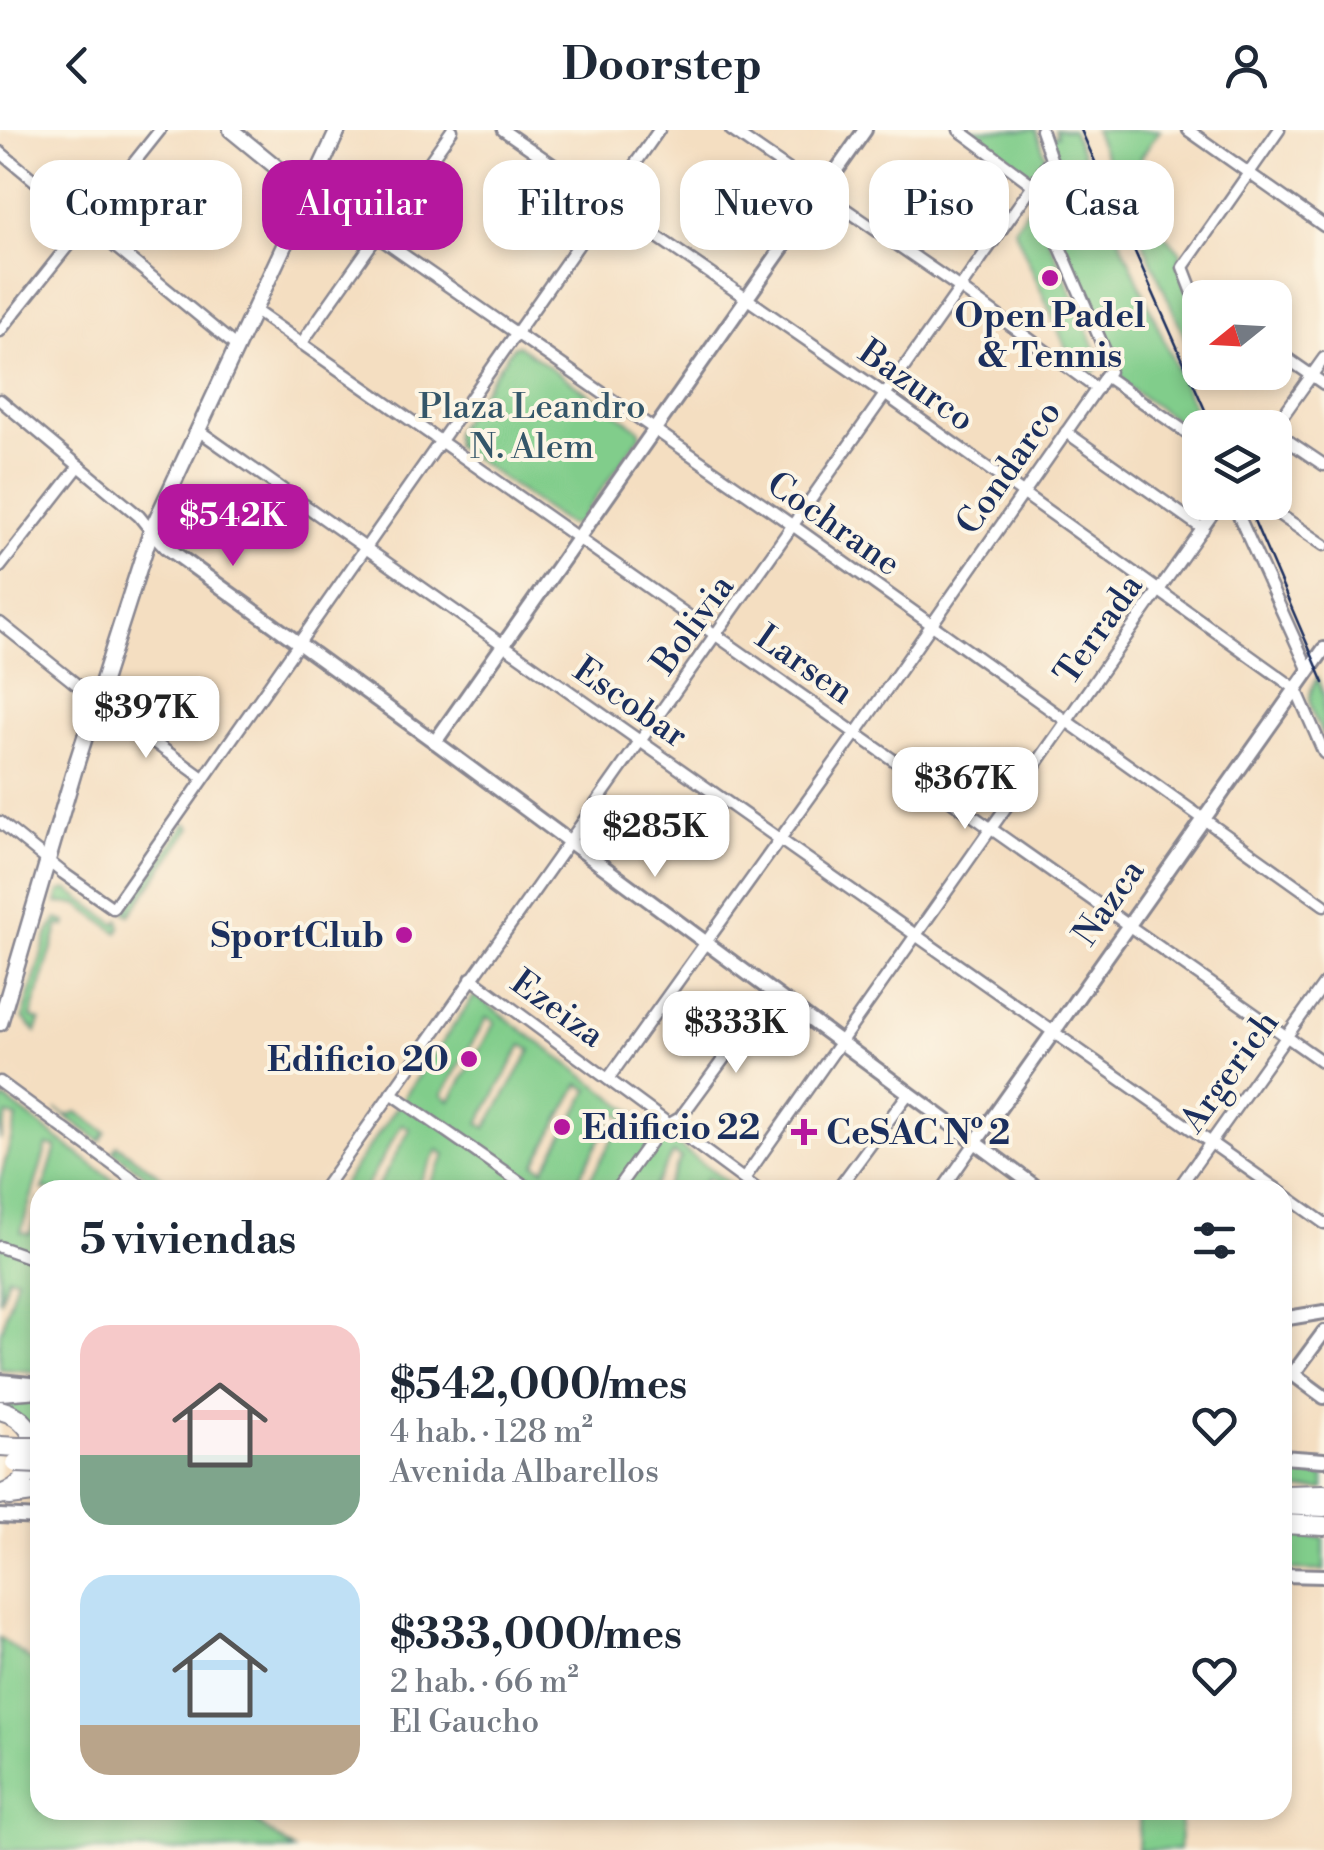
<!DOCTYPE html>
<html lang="es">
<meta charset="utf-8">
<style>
:root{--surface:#fff;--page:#f6f6f7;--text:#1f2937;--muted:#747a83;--accent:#b5179e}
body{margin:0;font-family:"Libre Bodoni",serif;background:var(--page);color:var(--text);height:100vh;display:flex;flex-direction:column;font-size:38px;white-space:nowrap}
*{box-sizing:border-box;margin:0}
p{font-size:32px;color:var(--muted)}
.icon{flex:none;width:55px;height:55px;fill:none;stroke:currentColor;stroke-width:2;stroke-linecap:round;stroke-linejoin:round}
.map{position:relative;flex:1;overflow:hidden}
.panel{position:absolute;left:30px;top:1050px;width:1262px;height:640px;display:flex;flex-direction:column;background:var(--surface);border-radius:30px;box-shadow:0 5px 15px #0003}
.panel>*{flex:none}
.guide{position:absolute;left:30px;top:30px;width:1265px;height:90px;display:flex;gap:20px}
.needle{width:65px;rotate:252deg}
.tools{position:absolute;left:1182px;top:150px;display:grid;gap:20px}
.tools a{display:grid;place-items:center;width:110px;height:110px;border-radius:20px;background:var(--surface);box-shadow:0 5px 15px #0003;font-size:50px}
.price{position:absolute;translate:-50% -85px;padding:0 22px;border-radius:20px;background:#fff;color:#222;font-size:32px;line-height:65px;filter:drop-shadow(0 2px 5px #0008)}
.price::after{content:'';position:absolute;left:50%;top:60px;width:30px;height:22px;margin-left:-15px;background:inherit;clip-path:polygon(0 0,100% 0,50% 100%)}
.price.selected{background:var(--accent);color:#fff}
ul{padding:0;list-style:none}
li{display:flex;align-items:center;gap:30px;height:250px;padding:0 50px}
li span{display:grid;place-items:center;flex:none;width:280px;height:200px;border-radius:30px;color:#555}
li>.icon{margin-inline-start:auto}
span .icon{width:120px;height:120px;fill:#fffc;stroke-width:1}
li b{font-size:42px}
h2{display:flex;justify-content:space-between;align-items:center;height:120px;padding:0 50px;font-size:42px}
.pill{padding:0 35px;border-radius:30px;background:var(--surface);box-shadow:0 5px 15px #0003;font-size:35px;line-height:90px}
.pill.selected{background:var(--accent);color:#fff}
header{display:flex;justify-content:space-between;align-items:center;height:130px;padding:0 50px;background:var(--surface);font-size:45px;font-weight:700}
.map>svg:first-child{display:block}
.green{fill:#81cd8b;stroke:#4e7e74;stroke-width:2.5;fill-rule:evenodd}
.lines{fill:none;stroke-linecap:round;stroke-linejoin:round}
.minor-casing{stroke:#888690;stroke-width:15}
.tertiary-casing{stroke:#888690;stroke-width:18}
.secondary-casing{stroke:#888690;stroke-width:19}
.motorway-casing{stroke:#888690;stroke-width:22}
.minor{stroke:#fff;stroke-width:10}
.tertiary{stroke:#fff;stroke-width:12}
.secondary{stroke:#fff;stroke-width:14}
.motorway{stroke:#fff;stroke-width:18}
.rail{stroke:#1b2f5e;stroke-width:2.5}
.motorway-bridge-casing{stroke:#888690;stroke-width:22;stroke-linecap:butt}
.motorway-bridge{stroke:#fff;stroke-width:18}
.poi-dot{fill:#b5179e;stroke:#fcf5e5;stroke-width:4}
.labels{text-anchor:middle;stroke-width:8;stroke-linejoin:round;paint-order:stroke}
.poi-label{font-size:35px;font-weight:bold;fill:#1b2f5e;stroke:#fcf5e5;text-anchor:end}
.street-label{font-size:35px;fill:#1b2f5e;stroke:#fcf5e5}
.park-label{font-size:35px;fill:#345669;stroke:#fcf5e5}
</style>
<header><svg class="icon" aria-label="back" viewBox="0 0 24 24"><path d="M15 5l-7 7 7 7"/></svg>Doorstep<svg class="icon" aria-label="person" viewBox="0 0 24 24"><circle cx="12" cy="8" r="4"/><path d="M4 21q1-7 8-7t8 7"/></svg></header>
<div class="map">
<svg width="1324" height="1720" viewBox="0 0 1324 1720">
<rect width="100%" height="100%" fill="#fcf5e5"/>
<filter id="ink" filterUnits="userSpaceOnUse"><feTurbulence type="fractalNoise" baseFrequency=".01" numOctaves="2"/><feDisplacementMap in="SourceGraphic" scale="20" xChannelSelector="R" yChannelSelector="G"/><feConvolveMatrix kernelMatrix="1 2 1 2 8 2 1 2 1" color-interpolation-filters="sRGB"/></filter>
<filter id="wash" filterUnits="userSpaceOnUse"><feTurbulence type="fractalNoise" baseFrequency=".0048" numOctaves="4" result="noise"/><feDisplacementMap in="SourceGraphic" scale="40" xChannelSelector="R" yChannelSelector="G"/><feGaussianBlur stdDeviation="2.25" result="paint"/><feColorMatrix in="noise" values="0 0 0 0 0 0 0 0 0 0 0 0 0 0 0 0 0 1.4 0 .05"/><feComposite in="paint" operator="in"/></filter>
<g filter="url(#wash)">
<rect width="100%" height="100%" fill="#f4dec1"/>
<!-- green -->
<g class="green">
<polygon points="969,0 1036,0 1046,28 1033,49"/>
<polygon points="1055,0 1072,0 1202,297 1200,312 1197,305 1125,255 1039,57 1056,25 1049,7 1057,6"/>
<path d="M1094,0H1160L1141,27L1162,103L1181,122C1177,141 1186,162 1200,174V216L1193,226Z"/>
<polygon points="1027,80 1037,81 1101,232 1093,243 1070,227 1014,98"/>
<polygon points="518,215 639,299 641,305 577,394 568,395 455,315 454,302 513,217"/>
<path d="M1317,548L1324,566V609C1314,586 1302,571 1317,548Z"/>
<polygon points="186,693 191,697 130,785 125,782"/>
<polygon points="67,759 116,794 119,790 121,797 118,803 77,774 57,773 60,762"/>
<polygon points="57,789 66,792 65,796 59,795 31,887 40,891 36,902 23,888 48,803"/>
<path d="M475,865L738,1060H712L715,1053L707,1048L700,1060H664L681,1028L673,1023L652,1060H584L624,988L615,982L572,1060H505L500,1057L497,1060H426L446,1025L438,1020L415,1060H376L410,999L402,994L364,1060H339ZM487,887L495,892L450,971L442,965ZM522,915L531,920L486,998L479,993ZM579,954L589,960L544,1039L535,1034Z"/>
<polygon points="5,969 126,1060 111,1060 100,1055 98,1060 43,1060 56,1017 47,1015 21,1102 30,1104 40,1069 40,1242 0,1239 0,1204 17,1148 8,1146 0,1172 0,1050 17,988 7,985 0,1010 0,972"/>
<polygon points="56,979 68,986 77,982 106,1002 100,1011"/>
<polygon points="117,1015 180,1060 165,1060 113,1021"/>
<polygon points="0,1268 40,1269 40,1302 0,1276"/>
<polygon points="1282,1338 1286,1342 1324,1346 1324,1359 1283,1360"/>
<polygon points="1282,1406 1324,1408 1324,1441 1283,1440"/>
<polygon points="0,1508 40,1537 40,1680 239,1680 294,1720 0,1720"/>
<polygon points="1140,1680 1181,1681 1179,1720 1138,1720"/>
</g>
</g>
<g filter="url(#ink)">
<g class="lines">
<defs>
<g id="minor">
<polyline points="503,0 886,265 1296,559 1324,623"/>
<polyline points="731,0 960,158 1097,259"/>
<polyline points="959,0 1033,55"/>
<polyline points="1188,0 1324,96"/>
<polyline points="0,22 237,217"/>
<polyline points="308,63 378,107 795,397 1324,775"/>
<polyline points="1200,168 1193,163 1183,137 1279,0"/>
<polyline points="254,180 1324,933"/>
<polyline points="0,201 160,0"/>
<polyline points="301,214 452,0"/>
<polyline points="1275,220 1324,254"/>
<polyline points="1105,246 1189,304 1200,322"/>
<polyline points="0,270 139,386 151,401"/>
<polyline points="1274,298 1324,228"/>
<polyline points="198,300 1278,1060"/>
<polyline points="1066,302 1203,399"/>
<polyline points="1275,302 1324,335"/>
<polyline points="1269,372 1277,383 1324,415"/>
<polyline points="1236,380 1309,541"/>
<polyline points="0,437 79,336"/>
<polyline points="0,493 96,570 203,648"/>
<polyline points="0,692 63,743 113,778 659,0"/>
<polyline points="471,848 758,1060"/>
<polyline points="608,949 856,603 1109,241 1109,230 1033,55"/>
<polyline points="0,952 147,1060"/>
<polyline points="391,963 531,1060"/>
<polyline points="744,1049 1221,372"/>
<polyline points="323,1060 1033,55 1051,29 1041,0"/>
<polyline points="616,1060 659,1000 680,988 772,863"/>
<polyline points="837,1060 908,964"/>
<polyline points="942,1060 975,1013"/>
<polyline points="1177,1060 1324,854"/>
<polyline points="1282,1063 1324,1093"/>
<polyline points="0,1117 40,1131"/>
</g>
<g id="tertiary">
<polyline points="151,401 166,417 435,612 1040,1060"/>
<polyline points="435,612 865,0"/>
<polyline points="975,1013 1324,519"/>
<polyline points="1282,1189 1324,1182"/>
<polyline points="1282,1236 1324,1267"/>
<polyline points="1293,1244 1324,1202"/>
<polyline points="0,1251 40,1255"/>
<polyline points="1282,1327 1324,1330"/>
<polyline points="0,1386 40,1388"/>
<polyline points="1282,1445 1324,1446"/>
</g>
<g id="secondary">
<polyline points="231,0 308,63"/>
<polyline points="0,893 75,638 151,401 338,0"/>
<polyline points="0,1263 40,1260"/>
</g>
<g id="motorway">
<path d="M0,1280C48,1292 46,1350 0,1365"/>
<polyline points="0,1316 18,1317"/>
<polyline points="1285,1365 1324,1364"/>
<polyline points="10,1366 40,1362"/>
<polyline points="1282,1375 1324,1377"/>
<polyline points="1282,1394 1324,1396"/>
</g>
</defs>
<!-- minor casing -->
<use href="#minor" class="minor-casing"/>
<!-- tertiary casing -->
<use href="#tertiary" class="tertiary-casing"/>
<!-- secondary casing -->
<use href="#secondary" class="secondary-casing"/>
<!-- motorway casing -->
<use href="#motorway" class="motorway-casing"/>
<!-- minor -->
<use href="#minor" class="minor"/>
<!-- tertiary -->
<use href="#tertiary" class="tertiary"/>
<!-- secondary -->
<use href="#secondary" class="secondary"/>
<!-- motorway -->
<use href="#motorway" class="motorway"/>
<!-- rail -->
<g class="rail">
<polyline points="1081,0 1213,298"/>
<polyline points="1246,372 1324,553"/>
</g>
<defs>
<g id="motorway-bridge">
<polyline points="18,1317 40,1317"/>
<polyline points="16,1333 40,1334"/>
</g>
</defs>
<!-- motorway-bridge casing -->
<use href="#motorway-bridge" class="motorway-bridge-casing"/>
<!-- motorway-bridge -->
<use href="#motorway-bridge" class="motorway-bridge"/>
</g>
</g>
<!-- markers -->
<g class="poi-dot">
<circle cx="1050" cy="148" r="10"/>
<circle cx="404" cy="805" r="10"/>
<circle cx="469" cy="929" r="10"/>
<circle cx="562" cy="997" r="10"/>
<path d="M799 987h10v10h10v10h-10v10h-10v-10h-10v-10h10z"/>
</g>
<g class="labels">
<!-- poi labels -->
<g class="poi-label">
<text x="1050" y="197" text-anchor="middle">Open Padel<tspan x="1050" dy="40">&amp; Tennis</tspan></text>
<text x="384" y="817">SportClub</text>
<text x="449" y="941">Edificio 20</text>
<text x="582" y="1009" text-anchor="start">Edificio 22</text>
<text x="826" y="1014" text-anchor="start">CeSAC Nº 2</text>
</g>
<!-- street labels -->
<g class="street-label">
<text transform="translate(917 255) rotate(35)" y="12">Bazurco</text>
<text transform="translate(1008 337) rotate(-55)" y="12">Condarco</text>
<text transform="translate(834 393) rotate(35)" y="12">Cochrane</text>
<text transform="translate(692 494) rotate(-54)" y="12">Bolivia</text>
<text transform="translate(1098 499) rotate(-55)" y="12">Terrada</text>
<text transform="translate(805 534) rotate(35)" y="12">Larsen</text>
<text transform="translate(631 572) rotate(35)" y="12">Escobar</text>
<text transform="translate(1108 772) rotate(-55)" y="12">Nazca</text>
<text transform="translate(558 878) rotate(36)" y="12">Ezeiza</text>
<text transform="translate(1229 941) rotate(-54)" y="12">Argerich</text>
</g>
<!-- park labels -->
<g class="park-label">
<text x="532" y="288">Plaza Leandro<tspan x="532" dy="40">N. Alem</tspan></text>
</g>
</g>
</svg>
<div class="tools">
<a><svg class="needle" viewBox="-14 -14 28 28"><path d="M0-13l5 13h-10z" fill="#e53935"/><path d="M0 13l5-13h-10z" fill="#747a83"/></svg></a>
<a><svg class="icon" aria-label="layers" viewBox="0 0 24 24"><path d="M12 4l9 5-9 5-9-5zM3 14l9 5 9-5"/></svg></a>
</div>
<b class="price selected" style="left:233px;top:439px">$542K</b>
<b class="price" style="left:146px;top:631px">$397K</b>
<b class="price" style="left:965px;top:702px">$367K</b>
<b class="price" style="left:655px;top:750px">$285K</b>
<b class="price" style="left:736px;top:946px">$333K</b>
<div class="guide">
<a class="pill">Comprar</a>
<a class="pill selected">Alquilar</a>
<a class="pill">Filtros</a>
<a class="pill">Nuevo</a>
<a class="pill">Piso</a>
<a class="pill">Casa</a>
</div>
<section class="panel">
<h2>5 viviendas<svg class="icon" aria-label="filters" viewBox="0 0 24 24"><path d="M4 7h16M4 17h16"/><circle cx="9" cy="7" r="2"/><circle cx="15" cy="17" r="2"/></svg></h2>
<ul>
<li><span style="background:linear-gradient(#f6c9c9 65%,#7fa58c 0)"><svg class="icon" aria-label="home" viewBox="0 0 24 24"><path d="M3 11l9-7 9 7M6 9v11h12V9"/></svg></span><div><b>$542,000/mes</b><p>4 hab. · 128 m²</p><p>Avenida Albarellos</p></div><svg class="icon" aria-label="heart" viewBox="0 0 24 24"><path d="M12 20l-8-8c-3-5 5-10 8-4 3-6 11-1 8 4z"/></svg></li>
<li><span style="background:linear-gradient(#bfe0f5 75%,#b9a48a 0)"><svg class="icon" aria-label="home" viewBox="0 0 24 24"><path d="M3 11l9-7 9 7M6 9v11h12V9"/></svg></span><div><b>$333,000/mes</b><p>2 hab. · 66 m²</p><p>El Gaucho</p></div><svg class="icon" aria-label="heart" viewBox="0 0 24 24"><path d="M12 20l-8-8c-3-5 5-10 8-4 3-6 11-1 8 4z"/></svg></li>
</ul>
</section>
</div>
